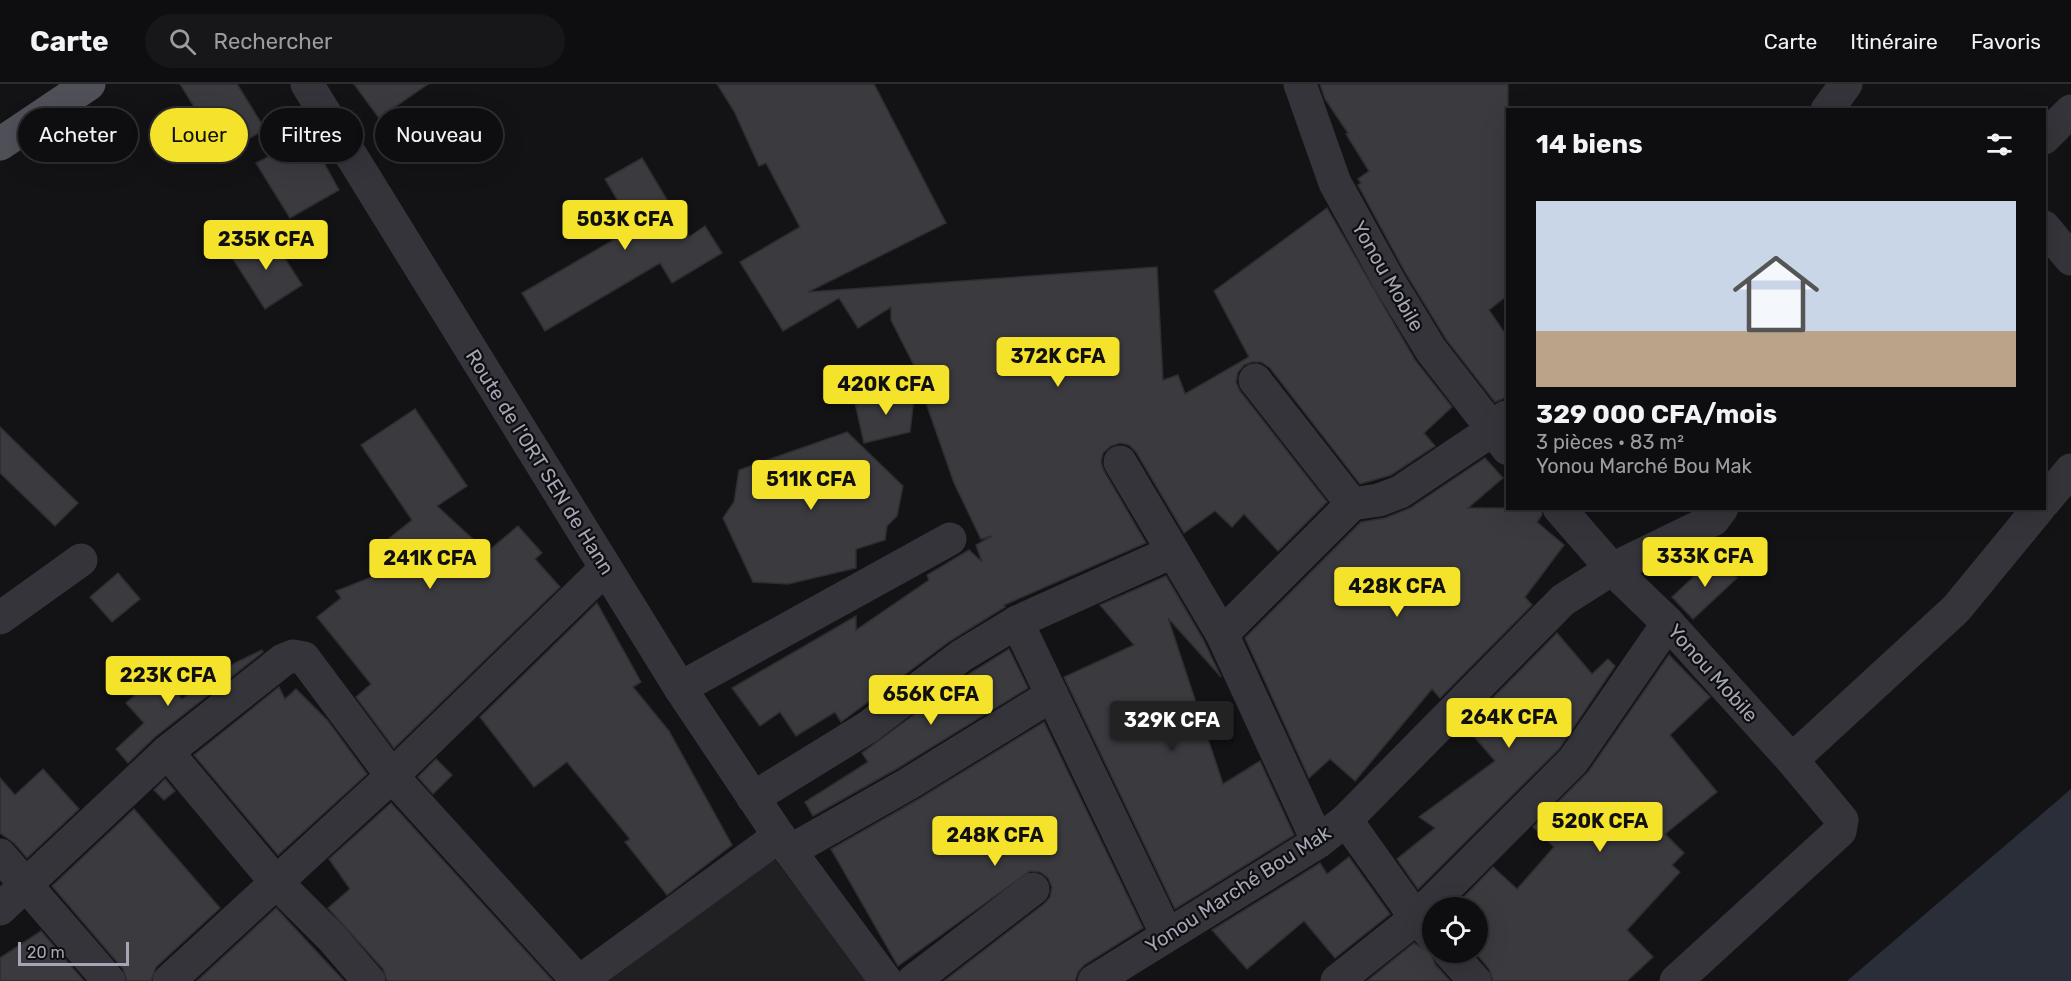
<!DOCTYPE html>
<html lang="fr">
<meta charset="utf-8">
<style>
:root{--surface:#0e0e10;--page:#171719;--text:#f1f3f6;--muted:#9b9c9f;--line:#2e2e30;--accent:#f5e32b}
body{margin:0;font-family:Rubik,sans-serif;background:var(--page);color:var(--text);height:100vh;display:flex;flex-direction:column;font-size:22px;white-space:nowrap}
*{box-sizing:border-box;margin:0}
p{font-size:20px;color:var(--muted)}
.icon{flex:none;width:33px;height:33px;fill:none;stroke:currentColor;stroke-width:2;stroke-linecap:round;stroke-linejoin:round}
.map{position:relative;flex:1;overflow:hidden}
.sheet{position:absolute;left:1506px;top:24px;width:540px;height:402px;display:flex;flex-direction:column;background:var(--surface);border-radius:0px;box-shadow:0 6px 24px #0002,0 0 0 2px var(--line)}
.sheet>*{flex:none}
.banner{position:absolute;left:18px;top:24px;width:570px;height:54px;display:flex;gap:12px}
.controls{position:absolute;left:1422px;top:813px;display:grid;gap:12px}
.controls a{display:grid;place-items:center;width:66px;height:66px;border-radius:50%;background:var(--surface);box-shadow:0 6px 24px #0002,0 0 0 2px var(--line);font-size:30px}
.scale{position:absolute;left:18px;bottom:15px;width:111px;box-sizing:border-box;padding-left:6px;border:3px solid #a4a5b5;border-top:0;font-size:16px;line-height:21px;white-space:nowrap;color:#a4a5b5;-webkit-text-stroke:4px #0e0e10;paint-order:stroke}
.price{position:absolute;translate:-50% -51px;padding:0 14px;border-radius:6px;background:var(--accent);color:#111;font-size:20px;line-height:39px;filter:drop-shadow(0 2px 3px #0008)}
.price::after{content:'';position:absolute;left:50%;top:36px;width:18px;height:14px;margin-left:-9px;background:inherit;clip-path:polygon(0 0,100% 0,50% 100%)}
.price.active{background:#222;color:#fff}
ul{padding:0;list-style:none}
li{display:grid;align-content:center;gap:12px;height:318px;padding:0 30px}
li+li{border-top:2px solid var(--line)}
li span{display:grid;place-items:center;height:186px;border-radius:0px;color:#555}
li>.icon{margin-inline-start:auto}
span .icon{width:108px;height:108px;fill:#fffc;stroke-width:1}
li b{font-size:26px}
h2{display:flex;justify-content:space-between;align-items:center;height:72px;padding:0 30px;font-size:26px}
.tag{padding:0 21px;border-radius:27px;background:var(--surface);box-shadow:0 6px 24px #0002,0 0 0 2px var(--line);font-size:21px;line-height:54px}
.tag.active{background:var(--accent);color:#111}
header{display:flex;align-items:center;gap:36px;box-sizing:border-box;height:84px;padding:0 30px;background:var(--surface);border-bottom:2px solid var(--line)}
header strong{font-size:28px}
nav{display:flex;gap:33px;margin-inline-start:auto;font-size:21px}
.search{width:420px;height:54px;background:var(--page);display:flex;align-items:center;gap:15px;box-sizing:border-box;padding:0 21px;border-radius:33px;color:var(--muted);font-size:22px}
.map>svg:first-child{display:block}
.built{fill:#201f22}
.water{fill:#292e39}
.building{fill:#3b3a3f;stroke:#2e2d31;stroke-width:1.5}
.lines{fill:none;stroke-linecap:round;stroke-linejoin:round}
.minor{stroke:#34343a;stroke-width:33}
.major{stroke:#505059;stroke-width:33}
.labels{text-anchor:middle;stroke-width:4.5;stroke-linejoin:round;paint-order:stroke}
.street-label{font-size:20px;fill:#a4a5b5;stroke:#0e0e10}
</style>
<header>
<strong>Carte</strong>
<div class="search"><svg class="icon" aria-label="search" viewBox="0 0 24 24"><circle cx="10" cy="10" r="6"/><path d="M15 15l6 6"/></svg>Rechercher</div>
<nav><a>Carte</a><a>Itinéraire</a><a>Favoris</a></nav>
</header>
<div class="map">
<svg width="2071" height="897" viewBox="0 0 2071 897">
<rect width="100%" height="100%" fill="#131315"/>
<!-- built -->
<polygon class="built" points="773,773 868,897 609,897"/>
<!-- water -->
<polygon class="water" points="2071,705 2071,897 1847,897"/>
<!-- building -->
<g class="building">
<polygon points="180,0 237,0 265,45 223,70"/>
<polygon points="354,0 428,0 379,34"/>
<polygon points="717,0 874,0 946,139 808,208 1157,183 1163,296 1178,291 1185,310 1249,273 1214,207 1327,124 1415,276 1452,323 1424,349 1435,362 1391,391 1360,400 1270,284 1261,278 1252,278 1244,281 1238,288 1236,298 1240,307 1327,418 1278,467 1244,430 1232,443 1215,427 1184,449 1136,368 1129,361 1120,359 1111,362 1103,369 1101,378 1104,387 1146,459 1004,521 1005,523 950,557 841,638 835,628 796,652 780,628 760,642 732,604 856,532 856,546 929,496 927,491 969,466 982,478 976,461 992,452 981,455 954,399 919,299 923,299 891,236 891,223 858,244 839,214 783,247 740,178 800,143 766,79 759,82 734,27"/>
<polygon points="1320,0 1508,0 1508,211 1489,226 1508,254 1508,311 1502,315 1495,318 1446,255 1405,188 1358,101 1361,99 1358,95 1369,87 1346,50 1348,49 1325,15"/>
<polygon points="309,52 339,106 290,134 256,79"/>
<polygon points="642,74 689,153 705,142 722,169 672,199 660,179 545,247 522,209 634,144 605,95"/>
<polygon points="268,148 302,201 265,225 231,172"/>
<polygon points="915,306 910,348 864,359 855,319"/>
<polygon points="415,325 467,402 437,422 487,468 518,442 542,469 535,475 560,503 394,664 356,613 371,600 317,533 341,514 336,507 400,482 382,460 412,436 361,361"/>
<polygon points="0,343 78,419 55,442 0,389"/>
<polygon points="847,348 903,402 897,432 887,442 885,456 856,465 856,484 788,500 753,498 723,434 734,418 739,386"/>
<polygon points="1485,374 1503,394 1468,424 1541,424 1542,431 1537,438 1564,461 1525,513 1532,521 1440,614 1432,605 1355,697 1330,675 1309,694 1245,554 1361,438 1385,434 1410,424"/>
<polygon points="1716,472 1737,494 1693,535 1672,513"/>
<polygon points="118,489 140,515 112,538 90,513"/>
<polygon points="1166,492 1203,555 1221,593 1168,534 1223,700 1260,677 1294,751 1175,825 1064,593 1134,561 1100,521"/>
<polygon points="597,519 641,598 633,603 669,647 732,761 667,811 625,758 630,755 567,678 534,703 480,633"/>
<polygon points="1557,549 1592,590 1608,575 1615,582 1559,665 1418,805 1397,775 1435,744 1419,733 1495,677 1465,642"/>
<polygon points="1009,565 1028,604 898,684 813,732 805,718 868,678 862,669 972,588"/>
<polygon points="262,566 263,568 155,653 128,679 116,665 144,639 126,619 159,590 182,615 235,579"/>
<polygon points="1669,571 1710,613 1670,651 1717,708 1665,750 1684,769 1672,781 1680,788 1627,846 1653,873 1627,897 1493,897 1489,885 1475,868 1478,868 1478,824 1453,824 1493,783 1517,805 1554,763 1533,743 1588,688"/>
<polygon points="279,603 285,615 296,605 328,637 367,690 278,771 194,671"/>
<polygon points="1044,638 1143,844 1084,881 1078,888 1075,897 944,897 1045,819 1050,813 1052,803 1048,794 1040,788 1030,787 898,882 831,765 917,716"/>
<polygon points="436,675 452,691 433,710 418,693"/>
<polygon points="43,685 79,725 27,774 14,759 0,749 0,694 15,711"/>
<polygon points="165,695 175,707 164,716 154,706"/>
<polygon points="391,719 553,897 387,897 383,885 328,824 350,805 329,775"/>
<polygon points="134,725 220,824 156,883 151,897 127,897 123,885 52,802"/>
<polygon points="1349,773 1390,830 1335,874 1304,837 1247,885 1212,846 1320,779 1327,790"/>
<polygon points="276,824 344,897 197,897"/>
<polygon points="41,847 84,897 0,897 0,874"/>
<polygon points="1414,859 1431,869 1435,880 1450,897 1367,897"/>
</g>
<g class="lines">
<!-- minor -->
<g class="minor">
<polyline points="307,0 680,604 779,752 886,897"/>
<polyline points="1300,0 1335,99 1389,197 1431,266 1508,365"/>
<polyline points="1827,26 1846,0"/>
<polyline points="2044,54 2071,27"/>
<polyline points="2044,143 2071,175"/>
<polyline points="1255,296 1352,420"/>
<polyline points="1120,378 1222,550 1318,758"/>
<polyline points="2044,418 2071,386"/>
<polyline points="1559,424 1612,485 1668,539 1792,676"/>
<polyline points="0,534 81,476"/>
<polyline points="1017,538 1167,851"/>
<polyline points="1222,550 1352,420 1379,416 1400,408 1491,347 1506,333"/>
<polyline points="680,604 950,455"/>
<polyline points="167,668 275,797 332,854 369,897"/>
<polyline points="753,714 868,643 961,572 1017,538 1172,468"/>
<polyline points="1346,736 1416,834 1432,851"/>
<polyline points="790,767 908,700 1052,611"/>
<polyline points="0,771 109,897"/>
<polyline points="0,825 167,668 283,576 293,572 304,574 392,692 578,897"/>
<polyline points="1449,868 1475,897"/>
<polyline points="169,897 392,692 605,485"/>
<polyline points="580,897 779,752"/>
<polyline points="913,897 1033,805"/>
<polyline points="1094,897 1318,758 1346,736 1563,516 1612,485 1713,436 1722,424"/>
<polyline points="1337,897 1416,834 1573,677 1668,539"/>
<polyline points="1676,897 1840,747 1842,736 1792,676 1956,525 2039,424"/>
</g>
<!-- major -->
<polyline class="major" points="0,60 89,0"/>
</g>
<g class="labels">
<!-- street labels -->
<g class="street-label">
<text transform="translate(1388 192) rotate(60)" y="7">Yonou Mobile</text>
<text transform="translate(540 378) rotate(58)" y="7">Route de l'ORT SEN de Hann</text>
<text transform="translate(1713 589) rotate(48)" y="7">Yonou Mobile</text>
<text transform="translate(1238 805) rotate(-33)" y="7">Yonou Marché Bou Mak</text>
</g>
</g>
</svg>
<div class="controls">
<a><svg class="icon" aria-label="locate" viewBox="0 0 24 24"><circle cx="12" cy="12" r="6"/><path d="M12 2v4M12 18v4M2 12h4M18 12h4"/></svg></a>
</div>
<div class="scale">20 m</div>
<b class="price" style="left:625px;top:167px">503K CFA</b>
<b class="price" style="left:266px;top:187px">235K CFA</b>
<b class="price" style="left:1058px;top:304px">372K CFA</b>
<b class="price" style="left:886px;top:332px">420K CFA</b>
<b class="price" style="left:811px;top:427px">511K CFA</b>
<b class="price" style="left:1705px;top:504px">333K CFA</b>
<b class="price" style="left:430px;top:506px">241K CFA</b>
<b class="price" style="left:1397px;top:534px">428K CFA</b>
<b class="price" style="left:168px;top:623px">223K CFA</b>
<b class="price" style="left:931px;top:642px">656K CFA</b>
<b class="price" style="left:1509px;top:665px">264K CFA</b>
<b class="price active" style="left:1172px;top:668px">329K CFA</b>
<b class="price" style="left:1600px;top:769px">520K CFA</b>
<b class="price" style="left:995px;top:783px">248K CFA</b>
<div class="banner">
<a class="tag">Acheter</a>
<a class="tag active">Louer</a>
<a class="tag">Filtres</a>
<a class="tag">Nouveau</a>
</div>
<section class="sheet">
<h2>14 biens<svg class="icon" aria-label="filters" viewBox="0 0 24 24"><path d="M4 7h16M4 17h16"/><circle cx="9" cy="7" r="2"/><circle cx="15" cy="17" r="2"/></svg></h2>
<ul>
<li><span style="background:linear-gradient(#c9d6e8 70%,#b9a48a 0)"><svg class="icon" aria-label="home" viewBox="0 0 24 24"><path d="M3 11l9-7 9 7M6 9v11h12V9"/></svg></span><div><b>329 000 CFA/mois</b><p>3 pièces · 83 m²</p><p>Yonou Marché Bou Mak</p></div></li>
</ul>
</section>
</div>
